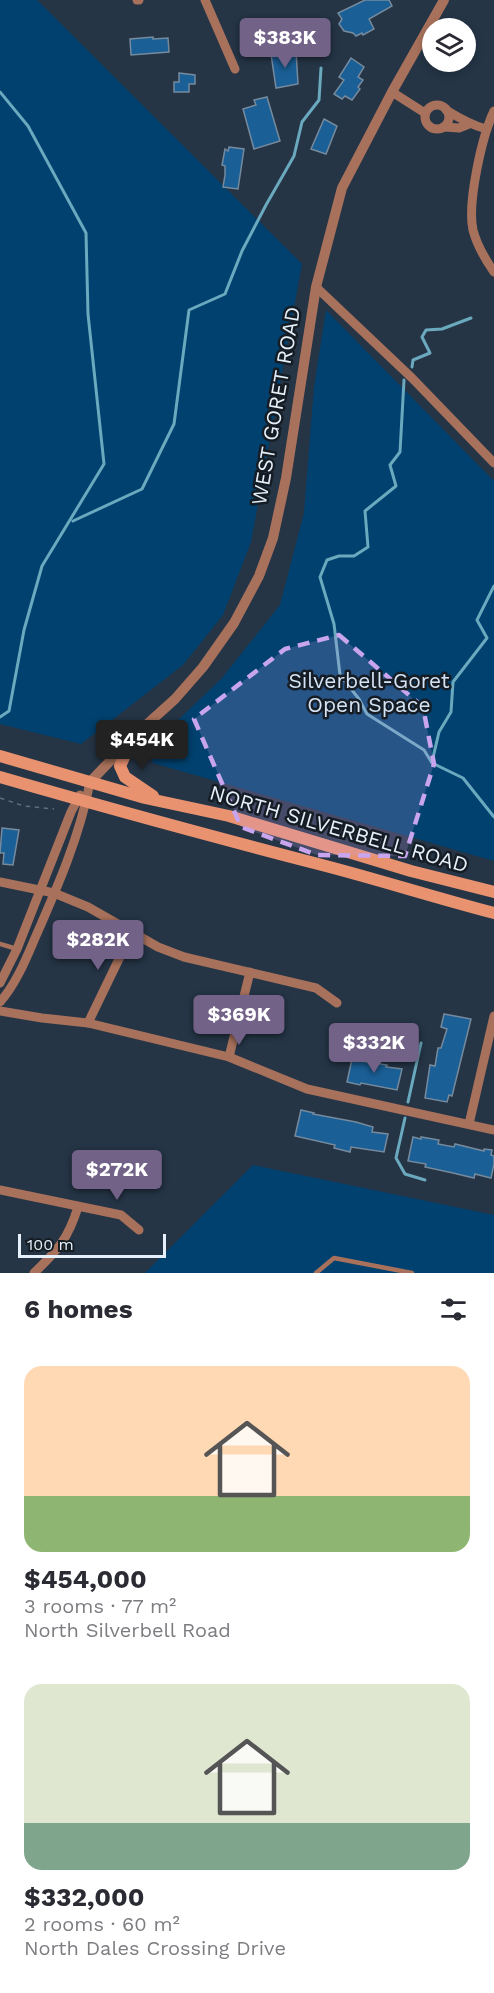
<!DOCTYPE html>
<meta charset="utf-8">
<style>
:root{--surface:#fff;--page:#f2f2f3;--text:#2b2b33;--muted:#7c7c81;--accent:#726287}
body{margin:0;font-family:"Work Sans",sans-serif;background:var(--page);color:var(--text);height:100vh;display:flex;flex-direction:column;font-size:22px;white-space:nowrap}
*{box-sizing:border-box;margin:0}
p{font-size:20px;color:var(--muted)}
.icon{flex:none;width:33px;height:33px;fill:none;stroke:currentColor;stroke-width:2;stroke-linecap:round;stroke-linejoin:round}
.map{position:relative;height:1273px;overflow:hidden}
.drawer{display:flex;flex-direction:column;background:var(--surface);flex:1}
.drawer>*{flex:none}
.controls{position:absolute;left:422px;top:18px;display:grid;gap:12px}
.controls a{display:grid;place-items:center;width:54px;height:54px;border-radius:50%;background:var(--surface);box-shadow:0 3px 9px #0003;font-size:30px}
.scale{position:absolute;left:18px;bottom:15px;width:148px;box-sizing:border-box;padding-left:6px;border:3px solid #e5f0fb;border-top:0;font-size:16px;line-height:21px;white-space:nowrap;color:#e5f0fb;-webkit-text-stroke:4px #151c24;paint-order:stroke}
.price{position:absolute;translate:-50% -51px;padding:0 14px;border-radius:6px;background:var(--accent);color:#fff;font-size:20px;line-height:39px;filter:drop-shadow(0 2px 3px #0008)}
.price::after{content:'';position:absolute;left:50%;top:36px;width:18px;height:14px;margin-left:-9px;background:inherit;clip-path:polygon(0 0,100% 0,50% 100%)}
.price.on{background:#222;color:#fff}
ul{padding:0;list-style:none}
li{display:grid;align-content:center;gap:12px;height:318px;padding:0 24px}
li span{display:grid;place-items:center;height:186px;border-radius:18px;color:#555}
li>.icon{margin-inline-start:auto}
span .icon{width:108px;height:108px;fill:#fffc;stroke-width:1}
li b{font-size:26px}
h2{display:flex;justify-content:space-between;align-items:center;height:72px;padding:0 24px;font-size:26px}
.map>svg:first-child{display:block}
.green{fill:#01416f}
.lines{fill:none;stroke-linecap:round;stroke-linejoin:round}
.stream{stroke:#6aa9be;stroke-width:3}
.building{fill:#1a5f96;stroke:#768a9d;stroke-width:1.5}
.path{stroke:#5f6e7d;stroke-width:1.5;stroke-dasharray:4.5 4.5;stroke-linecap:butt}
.service{stroke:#a8715b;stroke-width:4.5}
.minor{stroke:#a8715b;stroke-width:9}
.tertiary{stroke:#a8715b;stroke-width:10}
.secondary{stroke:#e9926f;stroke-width:12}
.marked{fill:#c9a5ee;fill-opacity:0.2;stroke:#c9a5ee;stroke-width:4.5;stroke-dasharray:12 8;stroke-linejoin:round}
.labels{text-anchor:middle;stroke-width:5;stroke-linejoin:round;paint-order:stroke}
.street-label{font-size:21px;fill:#e5f0fb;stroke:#151c24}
.park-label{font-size:21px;fill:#d4e4f5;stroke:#151c24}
</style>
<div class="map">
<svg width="494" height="1273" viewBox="0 0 494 1273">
<rect width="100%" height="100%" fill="#253546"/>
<!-- green -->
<g class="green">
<polygon points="0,0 37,0 302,264 251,542 223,615 183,665 81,744 0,724"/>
<polygon points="326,310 494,481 494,861 153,763 149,748 222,678 280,605 304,513 314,387"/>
<polygon points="253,1165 494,1215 494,1273 145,1273"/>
</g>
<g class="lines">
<!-- stream -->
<g class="stream">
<polyline points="0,92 28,126 86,233 88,314 104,464 42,566 24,630 9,711 0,717"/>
<polyline points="412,367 413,360 430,353 422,337 426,330 442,329 471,318"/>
<polyline points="404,380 400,452 390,465 396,486 365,511 368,547 354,556 339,556 327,560 320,577 334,624 340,675 359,699 367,714 424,750 432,763 463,778 494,817"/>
<polyline points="73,521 142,489 174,424 189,310 225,294 242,251 266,205 294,156 302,122 319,100 321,68"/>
<polyline points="432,762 439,732 451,712 453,682 487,638 477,620 494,586"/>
<polyline points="408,1102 421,1043"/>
<polyline points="405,1118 396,1158 405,1174 425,1180"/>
</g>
</g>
<!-- building -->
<g class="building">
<polygon points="365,0 389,0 392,6 369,19 374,29 363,35 362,33 356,36 353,33 344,31 339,24 342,19 338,13"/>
<polygon points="153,37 153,39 168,38 169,52 131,55 130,39"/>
<polygon points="296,50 298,84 276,88 271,54"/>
<polygon points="351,58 364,67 358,77 363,80 358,87 360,89 352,100 345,96 342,99 334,94 344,80 339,77"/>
<polygon points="179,73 195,75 195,84 189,84 189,92 174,92 174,82 179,82"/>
<polygon points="267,97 280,141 254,149 243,109 256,105 254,100"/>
<polygon points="324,119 337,126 326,154 311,149"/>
<polygon points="229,147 244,149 238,189 223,187 225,175 225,166 222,165 225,149 228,151"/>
<polygon points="2,828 19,830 13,865 3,864 4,853 0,853"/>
<polygon points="444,1014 471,1019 452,1096 449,1095 447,1102 425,1098 430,1065 435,1066 438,1048 441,1048 447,1029 441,1027"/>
<polygon points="373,1057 382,1057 380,1064 387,1065 386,1067 402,1069 397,1090 361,1083 360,1085 347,1082 352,1059 372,1063"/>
<polygon points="301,1110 314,1113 313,1114 356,1122 373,1127 372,1132 388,1134 384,1152 351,1147 350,1152 334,1148 335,1145 295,1136"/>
<polygon points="413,1137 421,1139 421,1137 439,1140 438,1144 454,1147 455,1144 484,1151 484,1149 492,1150 491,1155 494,1156 494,1164 491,1178 475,1174 474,1178 453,1173 425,1167 426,1164 408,1161"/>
</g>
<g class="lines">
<!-- path -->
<polyline class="path" points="0,798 24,806 54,809"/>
<!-- service -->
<g class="service">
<polyline points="0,944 17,949"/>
<polyline points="316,1273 334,1258 412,1273"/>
</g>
<!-- minor -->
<g class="minor">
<polyline points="137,0 139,0"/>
<polyline points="205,0 235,69"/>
<polyline points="392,92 425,113"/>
<circle cx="437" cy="117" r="12"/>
<path d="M446,110C459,118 471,125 486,129"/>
<path d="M494,111C482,136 467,203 473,230C477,246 485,259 494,272"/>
<polyline points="444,127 459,128 469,124"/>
<polyline points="316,287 412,378 494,463"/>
<polyline points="0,882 54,893 88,907 158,947 184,957 316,988 337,1003"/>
<polyline points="0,983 17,949 71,812 80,795"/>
<path d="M0,1002C16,984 26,959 35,938C57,888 80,836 90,782"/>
<polyline points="0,1011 42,1018 88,1023 229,1057 307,1089 494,1130"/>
<polyline points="88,1023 132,932"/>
<polyline points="229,1057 250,972"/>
<polyline points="469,1124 494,1016"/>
<polyline points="0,1190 121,1215 139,1230"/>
<path d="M34,1273C58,1250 68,1239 78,1207"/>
</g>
<!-- tertiary -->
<polyline class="tertiary" points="90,782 134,736 175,699 203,667 234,623 259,576 273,538 286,478 316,287 342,188 392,92 444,0"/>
<!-- secondary -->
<g class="secondary">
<polyline points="134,736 120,766 125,777 153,796"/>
<polyline points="0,756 145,798 229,816 411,871 494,892"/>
<path d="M0,777C107,808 214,837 322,865C380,880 436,898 494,913"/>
</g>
</g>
<!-- marked area -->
<path class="marked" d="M339,635L423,707L434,764L405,856L317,855L241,827L194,719L285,649Z"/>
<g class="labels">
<!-- street labels -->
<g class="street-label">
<text transform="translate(276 406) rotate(-80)" y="7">WEST GORET ROAD</text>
<text transform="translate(339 829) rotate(16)" y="7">NORTH SILVERBELL ROAD</text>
</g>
<!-- park labels -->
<g class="park-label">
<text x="369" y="688">Silverbell-Goret<tspan x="369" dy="24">Open Space</tspan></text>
</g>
</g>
</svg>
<div class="controls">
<a><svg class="icon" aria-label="layers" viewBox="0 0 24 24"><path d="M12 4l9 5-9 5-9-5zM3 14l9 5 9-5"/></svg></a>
</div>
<div class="scale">100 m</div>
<b class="price" style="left:285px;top:69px">$383K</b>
<b class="price on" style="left:142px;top:771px">$454K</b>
<b class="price" style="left:98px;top:971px">$282K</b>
<b class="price" style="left:239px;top:1046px">$369K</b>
<b class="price" style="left:374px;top:1074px">$332K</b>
<b class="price" style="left:117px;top:1201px">$272K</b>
</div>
<section class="drawer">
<h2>6 homes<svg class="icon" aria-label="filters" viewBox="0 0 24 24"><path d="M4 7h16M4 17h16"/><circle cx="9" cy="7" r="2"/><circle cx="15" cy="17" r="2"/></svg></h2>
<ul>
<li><span style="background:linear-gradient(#ffd9b3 70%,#8fb573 0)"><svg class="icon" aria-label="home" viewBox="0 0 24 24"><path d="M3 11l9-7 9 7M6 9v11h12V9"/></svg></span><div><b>$454,000</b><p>3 rooms · 77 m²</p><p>North Silverbell Road</p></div></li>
<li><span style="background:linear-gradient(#dfe7d0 75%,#7fa58c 0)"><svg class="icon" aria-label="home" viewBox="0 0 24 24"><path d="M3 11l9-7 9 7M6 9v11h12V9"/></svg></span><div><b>$332,000</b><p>2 rooms · 60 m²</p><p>North Dales Crossing Drive</p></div></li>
</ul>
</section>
